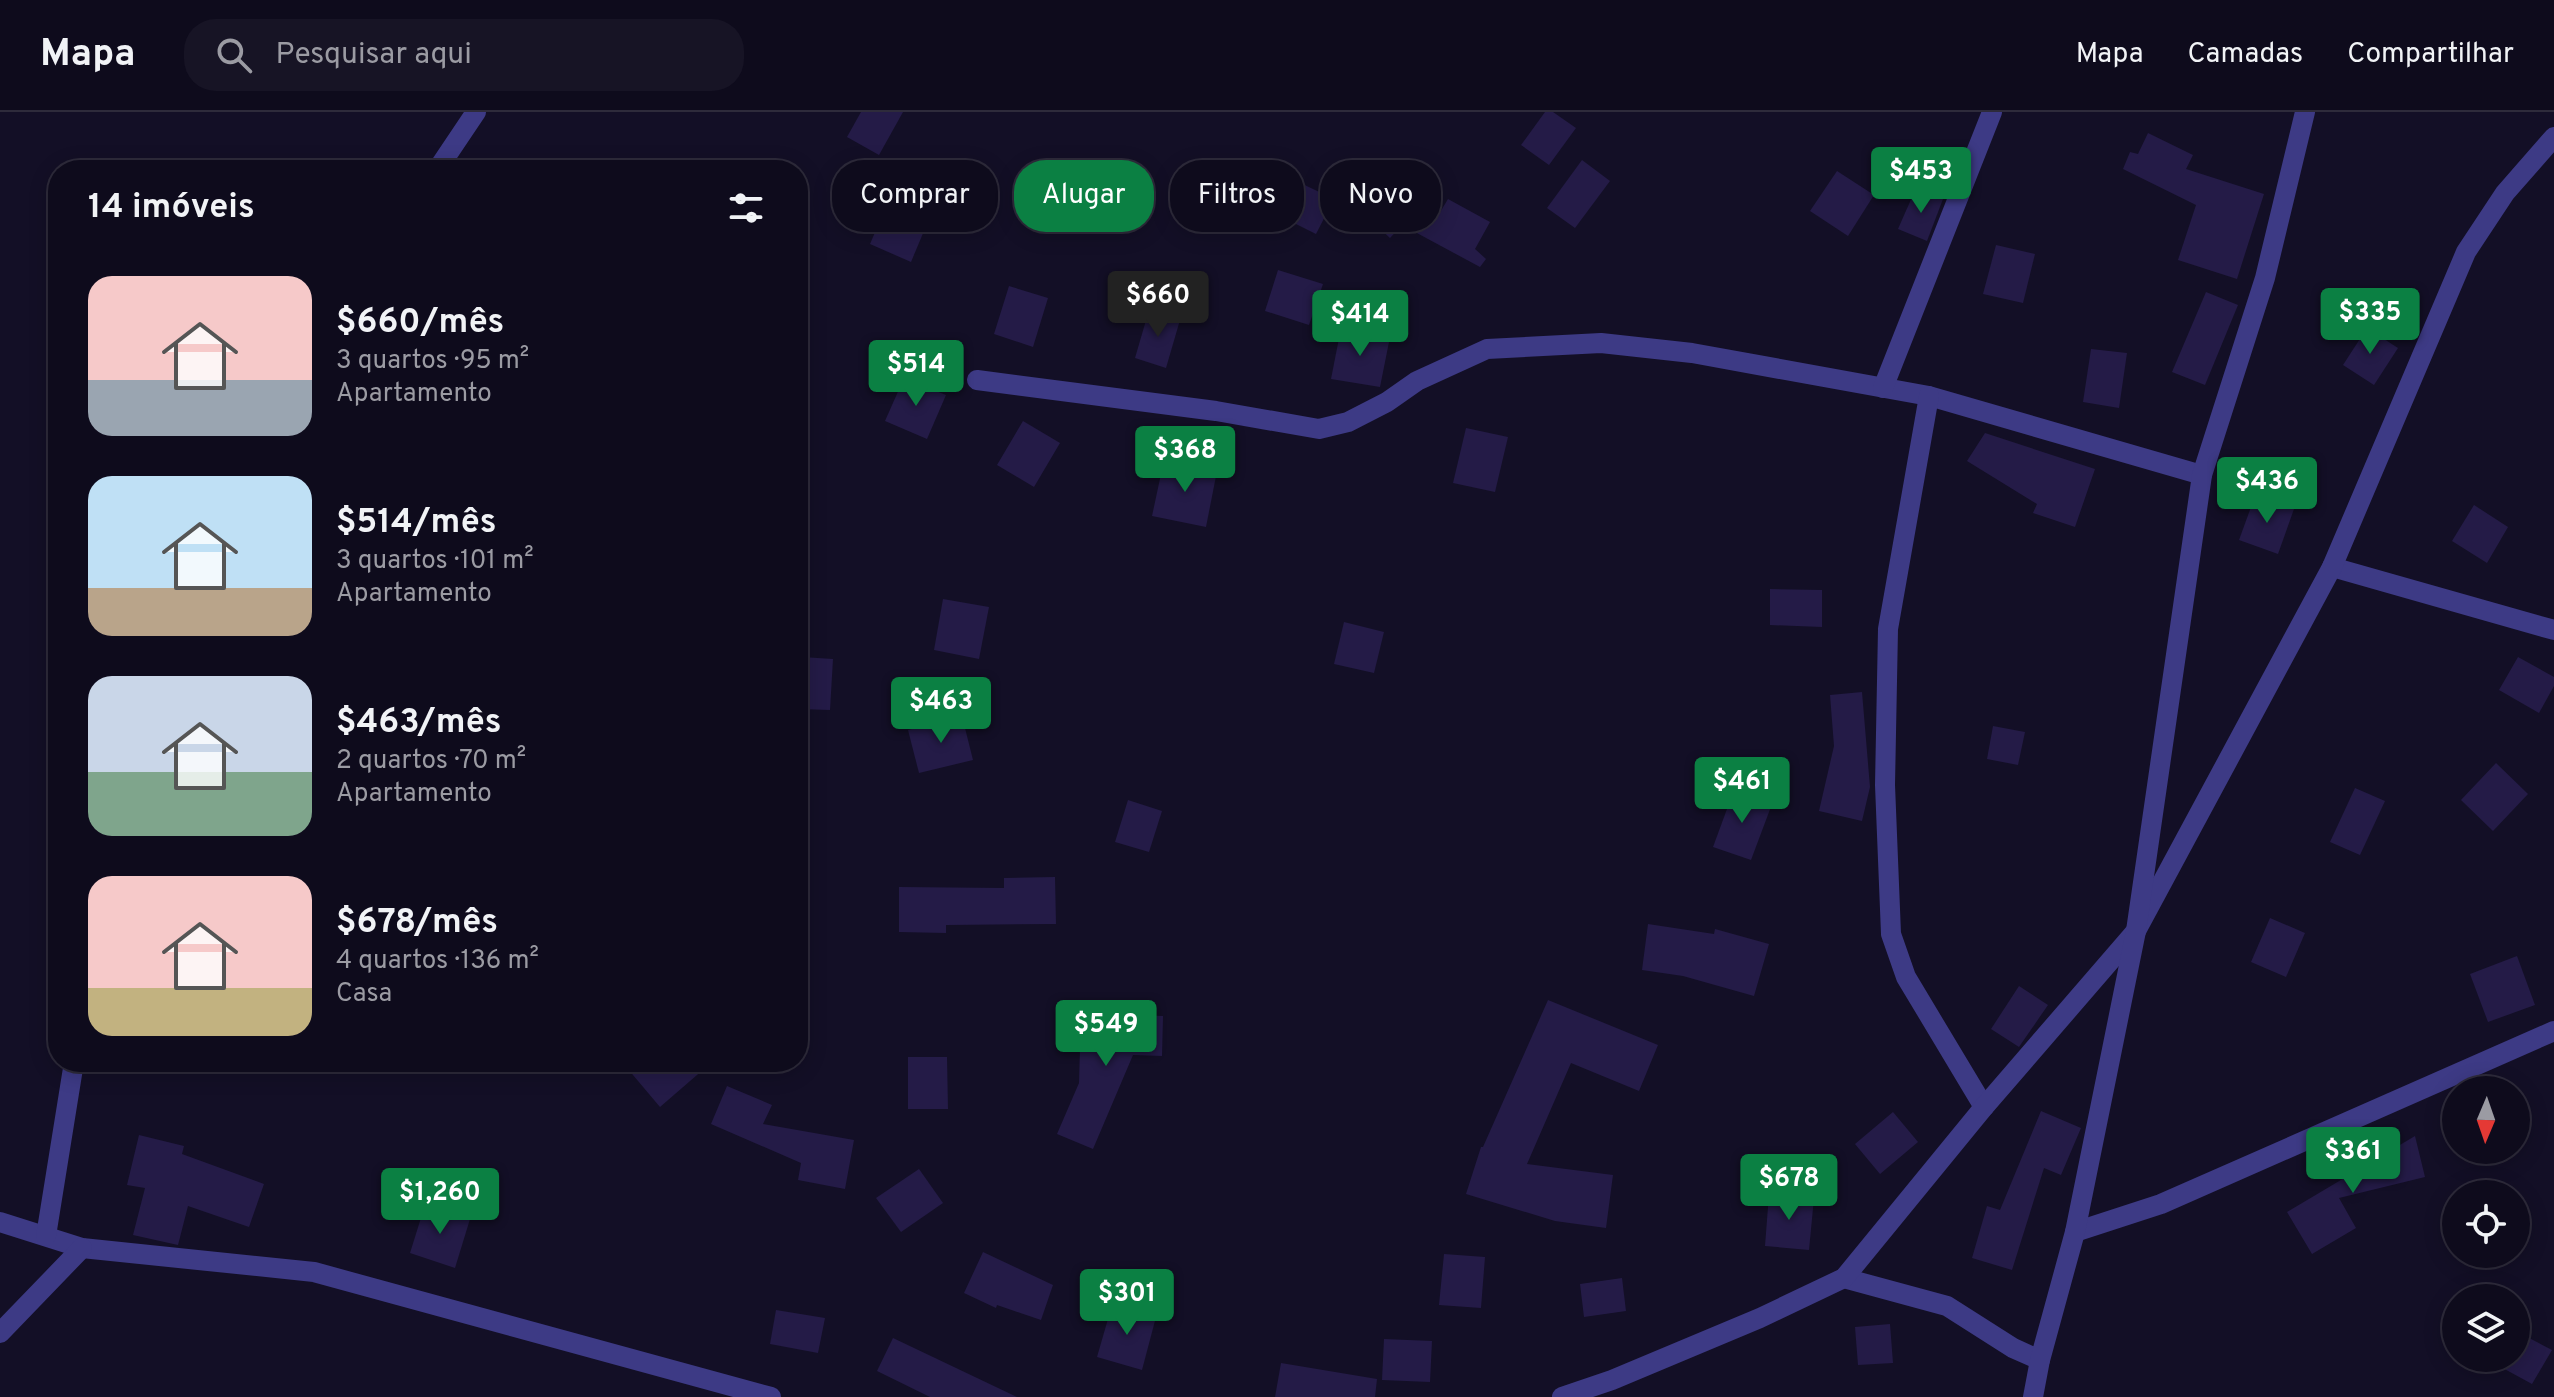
<!DOCTYPE html>
<html lang="pt">
<meta charset="utf-8">
<style>
:root{--surface:#0e0b1c;--page:#171425;--text:#f1f3f6;--muted:#9b9ba3;--line:#2e2b3b;--accent:#0b8043}
body{margin:0;font-family:Overpass,sans-serif;background:var(--page);color:var(--text);height:100vh;display:flex;flex-direction:column;font-size:30px;white-space:nowrap}
*{box-sizing:border-box;margin:0}
p{font-size:26px;color:var(--muted)}
.icon{flex:none;width:44px;height:44px;fill:none;stroke:currentColor;stroke-width:2;stroke-linecap:round;stroke-linejoin:round}
.map{position:relative;flex:1;overflow:hidden}
.drawer{position:absolute;left:48px;top:48px;width:760px;height:912px;display:flex;flex-direction:column;background:var(--surface);border-radius:32px;box-shadow:0 4px 20px #0003,0 0 0 2px var(--line)}
.drawer>*{flex:none}
.top-card{position:absolute;left:832px;top:48px;width:760px;height:72px;display:flex;gap:16px}
.needle{width:52px;rotate:182deg}
.buttons{position:absolute;left:2442px;top:964px;display:grid;gap:16px}
.buttons a{display:grid;place-items:center;width:88px;height:88px;border-radius:50%;background:var(--surface);box-shadow:0 4px 20px #0003,0 0 0 2px var(--line);font-size:40px}
.price{position:absolute;translate:-50% -68px;padding:0 18px;border-radius:8px;background:var(--accent);color:#fff;font-size:26px;line-height:52px;filter:drop-shadow(0 2px 4px #0008)}
.price::after{content:'';position:absolute;left:50%;top:48px;width:24px;height:18px;margin-left:-12px;background:inherit;clip-path:polygon(0 0,100% 0,50% 100%)}
.price.active{background:#222;color:#fff}
ul{padding:0;list-style:none}
li{display:flex;align-items:center;gap:24px;height:200px;padding:0 40px}
li span{display:grid;place-items:center;flex:none;width:224px;height:160px;border-radius:24px;color:#555}
li>.icon{margin-inline-start:auto}
span .icon{width:96px;height:96px;fill:#fffc;stroke-width:1}
li b{font-size:34px}
h2{display:flex;justify-content:space-between;align-items:center;height:96px;padding:0 40px;font-size:34px}
.tag{padding:0 28px;border-radius:32px;background:var(--surface);box-shadow:0 4px 20px #0003,0 0 0 2px var(--line);font-size:28px;line-height:72px}
.tag.active{background:var(--accent);color:#fff}
header{display:flex;align-items:center;gap:48px;box-sizing:border-box;height:112px;padding:0 40px;background:var(--surface);border-bottom:2px solid var(--line)}
header strong{font-size:38px}
nav{display:flex;gap:44px;margin-inline-start:auto;font-size:28px}
.search{width:560px;height:72px;background:var(--page);display:flex;align-items:center;gap:20px;box-sizing:border-box;padding:0 28px;border-radius:32px;color:var(--muted);font-size:30px}
.map>svg:first-child{display:block}
.building{fill:#241b47}
.lines{fill:none;stroke-linecap:round;stroke-linejoin:round}
.minor{stroke:#3d3a85;stroke-width:20}
</style>
<header>
<strong>Mapa</strong>
<div class="search"><svg class="icon" aria-label="search" viewBox="0 0 24 24"><circle cx="10" cy="10" r="6"/><path d="M15 15l6 6"/></svg>Pesquisar aqui</div>
<nav><a>Mapa</a><a>Camadas</a><a>Compartilhar</a></nav>
</header>
<div class="map">
<svg width="2554" height="1285" viewBox="0 0 2554 1285">
<rect width="100%" height="100%" fill="#130f26"/>
<!-- building -->
<g class="building">
<polygon points="861,0 903,0 879,43 847,25"/>
<polygon points="1545,0 1553,0 1576,16 1549,53 1521,33"/>
<polygon points="2148,21 2193,43 2186,57 2264,82 2237,167 2178,148 2196,93 2123,57 2130,40 2138,42"/>
<polygon points="1582,48 1610,69 1575,116 1547,96"/>
<polygon points="1394,58 1439,102 1448,87 1490,110 1475,137 1486,147 1480,155 1402,113 1390,126 1358,96"/>
<polygon points="1837,59 1874,83 1848,124 1810,99"/>
<polygon points="1292,67 1334,87 1316,122 1274,101"/>
<polygon points="1916,76 1943,87 1927,129 1898,117"/>
<polygon points="888,90 929,107 911,150 870,132"/>
<polygon points="1996,133 2035,142 2023,191 1983,182"/>
<polygon points="1278,158 1323,172 1309,213 1265,199"/>
<polygon points="1009,174 1048,186 1033,235 994,222"/>
<polygon points="2206,180 2238,193 2205,273 2172,260"/>
<polygon points="1149,198 1180,208 1166,256 1135,246"/>
<polygon points="1341,216 1390,225 1380,275 1331,267"/>
<polygon points="2367,216 2398,236 2374,273 2343,253"/>
<polygon points="2091,237 2127,241 2119,296 2083,290"/>
<polygon points="904,266 946,283 927,327 885,309"/>
<polygon points="1023,309 1060,331 1034,375 997,353"/>
<polygon points="1466,316 1508,325 1495,380 1453,371"/>
<polygon points="1985,321 2095,357 2075,415 2033,401 2037,392 1967,349"/>
<polygon points="1164,348 1217,359 1206,415 1152,404"/>
<polygon points="2255,384 2294,397 2278,442 2239,428"/>
<polygon points="2474,393 2508,415 2487,451 2452,429"/>
<polygon points="1770,477 1822,478 1822,515 1770,513"/>
<polygon points="943,487 989,495 979,547 934,538"/>
<polygon points="1344,510 1384,520 1374,561 1334,552"/>
<polygon points="802,545 833,547 830,598 799,597"/>
<polygon points="2518,545 2554,565 2554,574 2539,601 2499,578"/>
<polygon points="1862,580 1870,675 1862,709 1819,699 1834,634 1830,583"/>
<polygon points="962,604 973,648 919,661 908,618"/>
<polygon points="1993,614 2025,620 2018,653 1987,647"/>
<polygon points="2496,651 2528,682 2493,719 2461,688"/>
<polygon points="2355,676 2385,689 2360,743 2330,730"/>
<polygon points="1734,678 1772,692 1751,748 1713,735"/>
<polygon points="1128,688 1162,699 1149,740 1115,730"/>
<polygon points="1055,765 1056,812 946,813 946,821 899,820 899,775 1004,776 1004,766"/>
<polygon points="2270,806 2305,821 2286,865 2251,850"/>
<polygon points="1648,812 1714,822 1715,817 1769,832 1754,884 1683,864 1642,858"/>
<polygon points="2517,844 2535,893 2488,910 2470,862"/>
<polygon points="2019,874 2048,893 2019,935 1991,917"/>
<polygon points="1548,888 1658,933 1639,979 1571,951 1527,1052 1613,1063 1606,1116 1555,1109 1466,1082 1481,1035 1483,1035"/>
<polygon points="1081,901 1163,904 1162,944 1133,943 1093,1037 1057,1022 1079,971"/>
<polygon points="908,945 947,945 948,997 908,997"/>
<polygon points="622,950 712,950 660,995"/>
<polygon points="727,974 772,993 763,1012 854,1028 845,1077 798,1068 801,1051 711,1012"/>
<polygon points="2041,999 2081,1016 2061,1063 2044,1056 2012,1158 1972,1146 1987,1094 2000,1098"/>
<polygon points="1893,1000 1918,1030 1880,1062 1855,1032"/>
<polygon points="139,1023 184,1034 182,1042 264,1072 249,1115 188,1094 178,1133 133,1123 145,1076 127,1073"/>
<polygon points="2415,1024 2425,1065 2339,1086 2356,1116 2312,1142 2287,1100"/>
<polygon points="919,1057 943,1091 901,1120 876,1086"/>
<polygon points="1769,1082 1814,1086 1809,1138 1765,1134"/>
<polygon points="425,1093 470,1107 455,1156 410,1141"/>
<polygon points="983,1140 1053,1173 1041,1208 997,1193 996,1196 964,1181"/>
<polygon points="1444,1142 1485,1145 1481,1196 1439,1193"/>
<polygon points="1622,1166 1626,1199 1584,1205 1580,1172"/>
<polygon points="1112,1193 1156,1205 1142,1258 1097,1245"/>
<polygon points="776,1198 825,1206 818,1241 770,1232"/>
<polygon points="1890,1212 1893,1251 1858,1253 1855,1215"/>
<polygon points="2518,1220 2552,1238 2532,1272 2499,1254 2503,1246 2516,1246"/>
<polygon points="893,1226 1017,1285 930,1285 877,1259"/>
<polygon points="1384,1227 1432,1229 1430,1270 1382,1268"/>
<polygon points="1281,1251 1377,1267 1375,1285 1275,1285"/>
</g>
<g class="lines">
<!-- minor -->
<g class="minor">
<polyline points="437,58 476,0"/>
<polyline points="977,268 1216,299 1319,317 1348,310 1387,290 1417,269 1487,237 1601,231 1692,241 1929,284 2202,363"/>
<polyline points="1883,276 1992,0"/>
<polyline points="1929,284 1888,517 1885,673 1891,822 1906,865 1984,995"/>
<polyline points="2332,455 2554,518"/>
<polyline points="0,1110 82,1136 314,1160 771,1285"/>
<polyline points="2075,1120 2161,1092 2554,919"/>
<polyline points="46,1124 74,950"/>
<polyline points="1844,1166 1947,1194 2013,1236 2040,1248"/>
<polyline points="0,1221 82,1136"/>
<polyline points="1562,1285 1612,1268 1760,1206 1844,1166 1984,995 2136,819 2332,455 2466,140 2505,81 2554,25"/>
<polyline points="2033,1285 2040,1248 2075,1120 2136,819 2202,363 2265,166 2305,0"/>
</g>
</g>
</svg>
<div class="buttons">
<a><svg class="needle" viewBox="-14 -14 28 28"><path d="M0-13l5 13h-10z" fill="#e53935"/><path d="M0 13l5-13h-10z" fill="#9b9ba3"/></svg></a>
<a><svg class="icon" aria-label="locate" viewBox="0 0 24 24"><circle cx="12" cy="12" r="6"/><path d="M12 2v4M12 18v4M2 12h4M18 12h4"/></svg></a>
<a><svg class="icon" aria-label="layers" viewBox="0 0 24 24"><path d="M12 4l9 5-9 5-9-5zM3 14l9 5 9-5"/></svg></a>
</div>
<b class="price" style="left:1921px;top:103px">$453</b>
<b class="price active" style="left:1158px;top:227px">$660</b>
<b class="price" style="left:2370px;top:244px">$335</b>
<b class="price" style="left:1360px;top:246px">$414</b>
<b class="price" style="left:916px;top:296px">$514</b>
<b class="price" style="left:1185px;top:382px">$368</b>
<b class="price" style="left:2267px;top:413px">$436</b>
<b class="price" style="left:941px;top:633px">$463</b>
<b class="price" style="left:1742px;top:713px">$461</b>
<b class="price" style="left:1106px;top:956px">$549</b>
<b class="price" style="left:2353px;top:1083px">$361</b>
<b class="price" style="left:1789px;top:1110px">$678</b>
<b class="price" style="left:440px;top:1124px">$1,260</b>
<b class="price" style="left:1127px;top:1225px">$301</b>
<div class="top-card">
<a class="tag">Comprar</a>
<a class="tag active">Alugar</a>
<a class="tag">Filtros</a>
<a class="tag">Novo</a>
</div>
<section class="drawer">
<h2>14 imóveis<svg class="icon" aria-label="filters" viewBox="0 0 24 24"><path d="M4 7h16M4 17h16"/><circle cx="9" cy="7" r="2"/><circle cx="15" cy="17" r="2"/></svg></h2>
<ul>
<li><span style="background:linear-gradient(#f6c9c9 65%,#9aa5b1 0)"><svg class="icon" aria-label="home" viewBox="0 0 24 24"><path d="M3 11l9-7 9 7M6 9v11h12V9"/></svg></span><div><b>$660/mês</b><p>3 quartos · 95 m²</p><p>Apartamento</p></div></li>
<li><span style="background:linear-gradient(#bfe0f5 70%,#b9a48a 0)"><svg class="icon" aria-label="home" viewBox="0 0 24 24"><path d="M3 11l9-7 9 7M6 9v11h12V9"/></svg></span><div><b>$514/mês</b><p>3 quartos · 101 m²</p><p>Apartamento</p></div></li>
<li><span style="background:linear-gradient(#c9d6e8 60%,#7fa58c 0)"><svg class="icon" aria-label="home" viewBox="0 0 24 24"><path d="M3 11l9-7 9 7M6 9v11h12V9"/></svg></span><div><b>$463/mês</b><p>2 quartos · 70 m²</p><p>Apartamento</p></div></li>
<li><span style="background:linear-gradient(#f6c9c9 70%,#c2b280 0)"><svg class="icon" aria-label="home" viewBox="0 0 24 24"><path d="M3 11l9-7 9 7M6 9v11h12V9"/></svg></span><div><b>$678/mês</b><p>4 quartos · 136 m²</p><p>Casa</p></div></li>
</ul>
</section>
</div>
